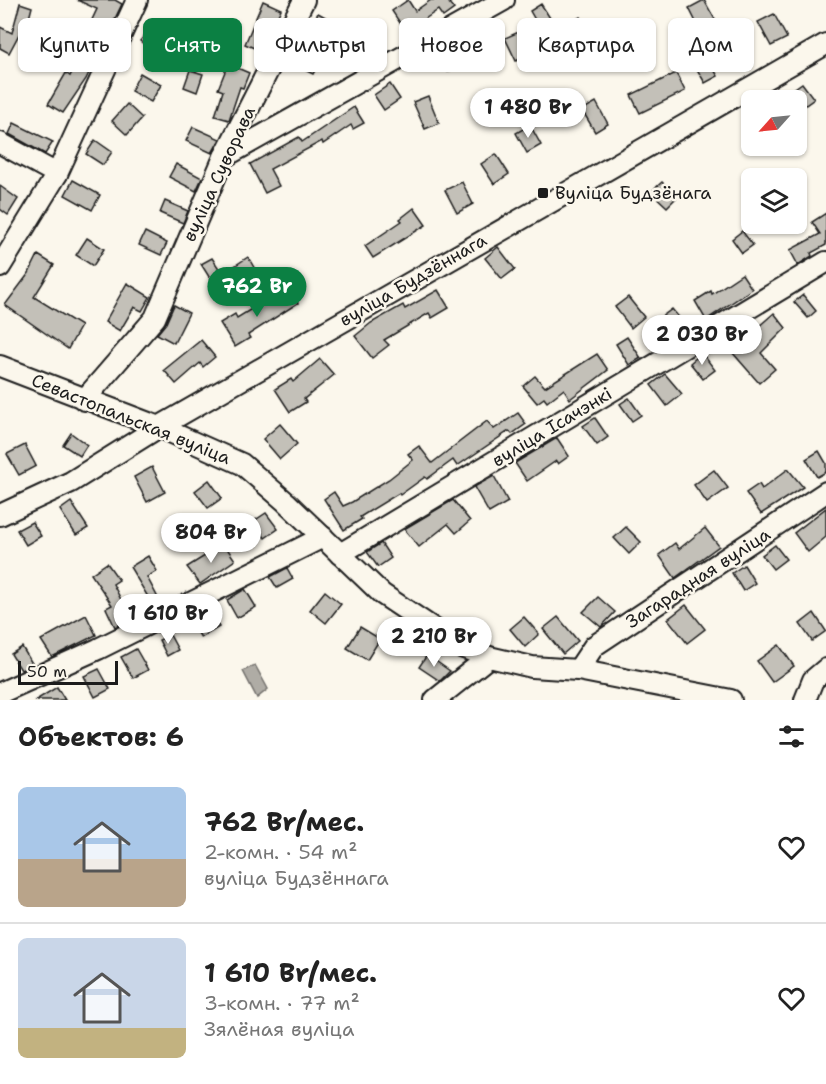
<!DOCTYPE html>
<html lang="ru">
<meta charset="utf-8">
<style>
:root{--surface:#fff;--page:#f2f2f2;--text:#222;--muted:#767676;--line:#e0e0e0;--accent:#0b8043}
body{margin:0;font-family:"Shantell Sans",sans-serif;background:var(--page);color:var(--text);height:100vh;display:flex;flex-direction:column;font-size:22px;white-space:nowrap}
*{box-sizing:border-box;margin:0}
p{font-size:20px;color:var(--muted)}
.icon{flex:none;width:33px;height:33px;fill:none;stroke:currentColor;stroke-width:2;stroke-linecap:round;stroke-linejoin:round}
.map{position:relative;height:700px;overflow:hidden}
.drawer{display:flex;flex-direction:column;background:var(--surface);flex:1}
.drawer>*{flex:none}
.top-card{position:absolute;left:18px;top:18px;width:790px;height:54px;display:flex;gap:12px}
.needle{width:39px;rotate:243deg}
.fabs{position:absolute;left:741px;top:90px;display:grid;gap:12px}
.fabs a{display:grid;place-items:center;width:66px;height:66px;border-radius:9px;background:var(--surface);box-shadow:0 2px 4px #0004;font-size:30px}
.scale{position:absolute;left:18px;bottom:15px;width:100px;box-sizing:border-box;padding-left:6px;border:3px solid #1c1c1c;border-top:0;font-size:16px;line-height:21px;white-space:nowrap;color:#1c1c1c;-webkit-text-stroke:4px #fbf7ec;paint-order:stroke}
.price{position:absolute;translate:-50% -51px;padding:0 14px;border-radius:21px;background:#fff;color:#222;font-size:20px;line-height:39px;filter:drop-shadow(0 2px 3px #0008)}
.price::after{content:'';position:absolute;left:50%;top:36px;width:18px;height:14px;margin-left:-9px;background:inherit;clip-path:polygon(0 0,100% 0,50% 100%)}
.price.on{background:var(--accent);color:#fff}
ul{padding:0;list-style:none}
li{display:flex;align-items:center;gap:18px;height:150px;padding:0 18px}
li+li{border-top:2px solid var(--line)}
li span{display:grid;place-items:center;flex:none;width:168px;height:120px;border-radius:9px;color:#555}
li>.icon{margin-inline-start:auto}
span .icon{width:72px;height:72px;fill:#fffc;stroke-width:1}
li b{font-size:26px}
h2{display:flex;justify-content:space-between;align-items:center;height:72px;padding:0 18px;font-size:26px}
.chip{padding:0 21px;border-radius:9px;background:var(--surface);box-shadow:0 2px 4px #0004;font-size:21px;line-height:54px}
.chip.on{background:var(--accent);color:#fff}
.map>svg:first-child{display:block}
.water{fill:#afaca5;stroke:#74726e;stroke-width:1.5}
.building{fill:#c3c0b8;stroke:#1c1c1c;stroke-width:1.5}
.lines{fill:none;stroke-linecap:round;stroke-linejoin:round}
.minor-casing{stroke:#1c1c1c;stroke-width:24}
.minor{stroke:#fbf7ec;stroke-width:20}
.poi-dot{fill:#1c1c1c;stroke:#fbf7ec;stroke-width:2}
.labels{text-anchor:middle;stroke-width:5;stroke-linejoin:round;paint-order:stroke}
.street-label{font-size:18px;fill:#1c1c1c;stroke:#fbf7ec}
.poi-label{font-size:18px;fill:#1c1c1c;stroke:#fbf7ec;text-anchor:start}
</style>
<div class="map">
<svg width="826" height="700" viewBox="0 0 826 700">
<rect width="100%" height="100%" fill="#fbf7ec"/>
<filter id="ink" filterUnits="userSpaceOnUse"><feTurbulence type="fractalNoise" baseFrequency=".0167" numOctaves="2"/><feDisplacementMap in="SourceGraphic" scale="12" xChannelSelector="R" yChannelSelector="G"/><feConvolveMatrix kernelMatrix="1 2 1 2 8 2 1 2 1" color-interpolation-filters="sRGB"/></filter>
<g filter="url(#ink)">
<!-- water -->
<polygon class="water" points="255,665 268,689 257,698 243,671"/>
<!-- building -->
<g class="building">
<polygon points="77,0 115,0 122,4 86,79 63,113 48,104 66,73 70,76 81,54 49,37 54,27 82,41 97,9"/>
<polygon points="408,0 415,11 431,0 454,0 449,3 454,9 443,17 438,10 406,32 392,11"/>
<polygon points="704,0 718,25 702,34 689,8"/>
<polygon points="263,1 281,9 261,51 245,44"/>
<polygon points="20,3 32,7 27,26 24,25 9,53 0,48 0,27 12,33"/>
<polygon points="541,4 550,18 538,25 530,11"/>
<polygon points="318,13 340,25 331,41 309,29"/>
<polygon points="774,14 787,38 771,46 758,22"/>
<polygon points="580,17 591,35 574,46 563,27"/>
<polygon points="155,23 174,40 159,57 140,41"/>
<polygon points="737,24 748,49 738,54 726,29"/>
<polygon points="530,27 540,49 516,61 505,38"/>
<polygon points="368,33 381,52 369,59 357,40"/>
<polygon points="481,33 491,51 476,60 474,56 448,72 439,58"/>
<polygon points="300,52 320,61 313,74 294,65"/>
<polygon points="706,57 718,76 705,83 694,64"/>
<polygon points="228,64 249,73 243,88 240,87 229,120 215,116 223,91 218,89"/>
<polygon points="190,70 203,74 197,92 184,87"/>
<polygon points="140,73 161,85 151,102 131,91"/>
<polygon points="676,73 685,91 640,113 631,95"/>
<polygon points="802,83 814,99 796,112 796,100 778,100"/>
<polygon points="390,84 400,99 384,110 374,95"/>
<polygon points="428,96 439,123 425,129 413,102"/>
<polygon points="596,102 608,124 595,132 582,110"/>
<polygon points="127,104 142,118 127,135 112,121"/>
<polygon points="354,107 364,123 353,129 351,125 323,144 322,141 270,169 279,186 265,193 250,164 299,137 302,142"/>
<polygon points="14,123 53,142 45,154 9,134"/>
<polygon points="530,125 541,145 527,153 516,133"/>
<polygon points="193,127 220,139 212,153 186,141"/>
<polygon points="95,140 112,152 103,165 86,154"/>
<polygon points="496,154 509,174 494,184 481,164"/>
<polygon points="176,164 202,178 196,191 169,177"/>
<polygon points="73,180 100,195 92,210 65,195"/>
<polygon points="462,182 473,204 457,213 445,190"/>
<polygon points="662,182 677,197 667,207 651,192"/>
<polygon points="0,186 18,199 8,215 0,209"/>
<polygon points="165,201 188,211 183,223 160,213"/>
<polygon points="414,208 426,225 373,258 365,246 402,221 400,219"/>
<polygon points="826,213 826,245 811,253 812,256 798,265 790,250 820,234 812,222"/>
<polygon points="742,231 753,245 742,253 732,239"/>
<polygon points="145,232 167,243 161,255 139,245"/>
<polygon points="87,238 104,249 93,266 76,255"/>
<polygon points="498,247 515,269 502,279 485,258"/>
<polygon points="38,255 54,265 34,297 81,326 68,349 5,305 29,273"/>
<polygon points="248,257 256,271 236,284 227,271"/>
<polygon points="212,258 222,273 211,280 201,264"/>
<polygon points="742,274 752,289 706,320 695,301 711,291 712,294"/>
<polygon points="127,283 150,297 142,311 134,307 120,331 105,322"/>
<polygon points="289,289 298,303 248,335 250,338 235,347 220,323 235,314 237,318 263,302 265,305"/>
<polygon points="438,290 449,308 432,318 429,313 384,340 389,345 372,358 355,336 371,323 403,305 405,309"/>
<polygon points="803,295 816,311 808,318 794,302"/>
<polygon points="628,297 644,317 631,328 615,307"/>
<polygon points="174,305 189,313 174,343 157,334 166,323"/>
<polygon points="672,309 687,327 675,336 660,318"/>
<polygon points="774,313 786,328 761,353 775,369 759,383 732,352 750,336 744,329 753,322 758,327"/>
<polygon points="627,337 641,358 629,365 616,344"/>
<polygon points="201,340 215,357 203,367 200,363 176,384 164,370"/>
<polygon points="702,353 715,370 703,379 690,363"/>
<polygon points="597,354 608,370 570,399 564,389 547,402 544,398 537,403 523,386 535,376 545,387"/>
<polygon points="320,359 334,375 304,399 306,402 290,412 275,389 291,379 293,382"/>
<polygon points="665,374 682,394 667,406 651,385"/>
<polygon points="629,398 641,415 632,421 620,404"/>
<polygon points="518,413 526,424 512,434 509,431 457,466 453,460 427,479 425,477 400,495 399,493 360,517 362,519 344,530 324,499 334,492 343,506 352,502 389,479 413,460 408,454 419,446 432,463 487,421 494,429"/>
<polygon points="595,418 608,437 597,445 583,426"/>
<polygon points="280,424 297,444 280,459 263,439"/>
<polygon points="71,433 87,445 80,456 63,445"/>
<polygon points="557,438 569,456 558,464 556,461 527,481 515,463"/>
<polygon points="25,445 36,466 19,475 7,454"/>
<polygon points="819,451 826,463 826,472 817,477 806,459"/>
<polygon points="152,467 165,492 147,502 134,477"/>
<polygon points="788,469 803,487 761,514 746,493 759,484 762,489"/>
<polygon points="714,470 728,488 707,503 694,485"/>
<polygon points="494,476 508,502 489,513 474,487"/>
<polygon points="209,480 222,498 208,508 195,491"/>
<polygon points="453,500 470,521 456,533 448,524 419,547 404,529"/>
<polygon points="71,502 88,528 76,535 60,510"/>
<polygon points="826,508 826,537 808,552 794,533"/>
<polygon points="266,513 278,529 265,538 254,521"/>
<polygon points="32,522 41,536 26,545 17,530"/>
<polygon points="626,527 641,542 629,554 614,538"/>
<polygon points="705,528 719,546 675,578 659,555 675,543 679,549"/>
<polygon points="381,543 391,558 378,567 367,552"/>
<polygon points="224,544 235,560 200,584 187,567"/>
<polygon points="775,545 786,559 773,569 762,555"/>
<polygon points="148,556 157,571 147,577 158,598 151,602 130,567"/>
<polygon points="107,563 119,580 113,584 131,619 115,627 106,608 112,605 91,574"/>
<polygon points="744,565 755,583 743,591 732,573"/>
<polygon points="287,568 293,579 277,588 270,577"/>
<polygon points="245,589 256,607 237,618 227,600"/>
<polygon points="325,591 341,604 326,623 310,610"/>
<polygon points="598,597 615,612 601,627 583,612"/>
<polygon points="686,605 705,629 687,643 668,619"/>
<polygon points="209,611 219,627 201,638 191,621"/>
<polygon points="814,613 826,631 812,641 800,624"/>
<polygon points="86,615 96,635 52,657 41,640"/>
<polygon points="524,617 539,634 525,647 510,629"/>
<polygon points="558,617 578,641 563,654 543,629"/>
<polygon points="360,627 380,639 367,660 347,648"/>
<polygon points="170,635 178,650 167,656 159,640"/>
<polygon points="779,645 794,666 772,682 757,661"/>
<polygon points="22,647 33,665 21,670 11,654"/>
<polygon points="136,649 148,670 133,678 121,657"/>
<polygon points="427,655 450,671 440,681 419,667"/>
<polygon points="99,669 110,689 95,697 84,676"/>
<polygon points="57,687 65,700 36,700"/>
</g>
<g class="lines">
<defs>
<g id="minor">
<polyline points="0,143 57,174"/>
<polyline points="224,157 504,0"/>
<polyline points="0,267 57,174 137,0"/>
<polyline points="0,366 159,427 242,464 286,502 382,594 461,647 489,657 532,667 578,670 731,700"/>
<polyline points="84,400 155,318 224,157 304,0"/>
<polyline points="0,515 71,482 159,427 826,44"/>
<polyline points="340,554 826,262"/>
<polyline points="578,670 594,646 826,492"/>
<polyline points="0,693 98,649 323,537"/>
<polyline points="435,700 489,657"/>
<polyline points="805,700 813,680 826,669"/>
</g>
</defs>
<!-- minor casing -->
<use href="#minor" class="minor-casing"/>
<!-- minor -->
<use href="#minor" class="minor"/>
</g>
</g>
<!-- markers -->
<rect class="poi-dot" x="537" y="187" width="12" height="12" rx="3"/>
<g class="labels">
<!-- street labels -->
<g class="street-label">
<text transform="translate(219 174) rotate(-65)" y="6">вуліца Суворава</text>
<text transform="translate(413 280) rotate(-30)" y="6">вуліца Будзённага</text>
<text transform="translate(131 419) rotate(22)" y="6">Севастопальская вуліца</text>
<text transform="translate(552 427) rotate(-31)" y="6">вуліца Ісачэнкі</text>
<text transform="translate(698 578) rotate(-33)" y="6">Загарадная вуліца</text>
</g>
<!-- poi labels -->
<g class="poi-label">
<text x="555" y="199">Вуліца Будзёнага</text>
</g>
</g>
</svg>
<div class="fabs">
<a><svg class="needle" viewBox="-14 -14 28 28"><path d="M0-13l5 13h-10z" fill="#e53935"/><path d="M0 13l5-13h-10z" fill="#767676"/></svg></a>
<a><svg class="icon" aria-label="layers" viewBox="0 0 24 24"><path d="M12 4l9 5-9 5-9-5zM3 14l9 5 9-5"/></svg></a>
</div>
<div class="scale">50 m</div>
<b class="price" style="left:528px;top:139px">1 480 Br</b>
<b class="price on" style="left:257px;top:318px">762 Br</b>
<b class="price" style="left:702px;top:366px">2 030 Br</b>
<b class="price" style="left:211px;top:564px">804 Br</b>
<b class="price" style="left:168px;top:645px">1 610 Br</b>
<b class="price" style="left:434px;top:668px">2 210 Br</b>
<div class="top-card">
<a class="chip">Купить</a>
<a class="chip on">Снять</a>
<a class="chip">Фильтры</a>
<a class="chip">Новое</a>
<a class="chip">Квартира</a>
<a class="chip">Дом</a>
</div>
</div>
<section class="drawer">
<h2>Объектов: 6<svg class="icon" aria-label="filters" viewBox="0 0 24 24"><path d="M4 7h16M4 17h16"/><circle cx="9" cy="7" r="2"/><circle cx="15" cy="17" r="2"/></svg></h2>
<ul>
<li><span style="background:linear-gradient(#a9c7e8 60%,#b9a48a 0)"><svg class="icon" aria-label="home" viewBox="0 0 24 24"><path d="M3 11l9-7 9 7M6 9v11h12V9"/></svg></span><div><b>762 Br/мес.</b><p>2-комн. · 54 m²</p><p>вуліца Будзённага</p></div><svg class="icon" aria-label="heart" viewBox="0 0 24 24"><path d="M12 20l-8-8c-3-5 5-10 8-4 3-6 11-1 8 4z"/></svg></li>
<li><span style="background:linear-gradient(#c9d6e8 75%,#c2b280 0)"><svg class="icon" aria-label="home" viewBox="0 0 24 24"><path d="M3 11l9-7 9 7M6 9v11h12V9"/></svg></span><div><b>1 610 Br/мес.</b><p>3-комн. · 77 m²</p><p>Зялёная вуліца</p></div><svg class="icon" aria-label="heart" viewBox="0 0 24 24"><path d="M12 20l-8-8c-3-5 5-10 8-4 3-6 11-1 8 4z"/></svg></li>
</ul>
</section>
